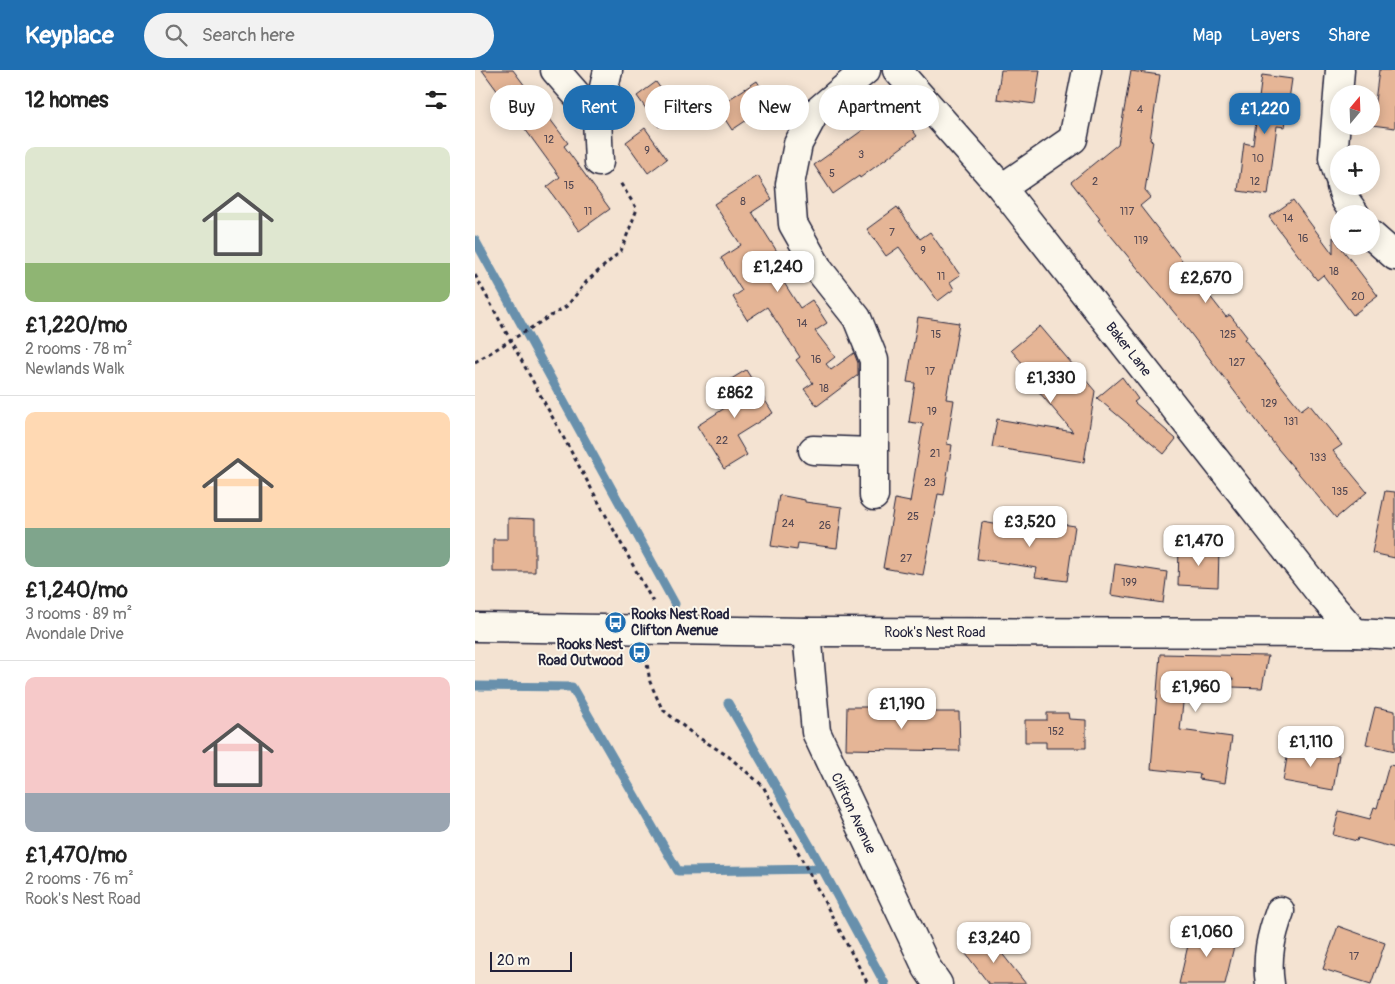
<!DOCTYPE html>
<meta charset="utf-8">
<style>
:root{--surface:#fff;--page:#f2f2f2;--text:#222;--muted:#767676;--line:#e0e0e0;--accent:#1f6fb2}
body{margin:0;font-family:Pangolin,sans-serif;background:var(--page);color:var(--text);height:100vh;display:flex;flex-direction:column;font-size:19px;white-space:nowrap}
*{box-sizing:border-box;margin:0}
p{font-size:16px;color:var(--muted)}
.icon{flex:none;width:28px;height:28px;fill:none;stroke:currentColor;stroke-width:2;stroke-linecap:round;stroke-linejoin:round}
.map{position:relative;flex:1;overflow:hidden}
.drawer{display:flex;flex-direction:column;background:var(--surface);width:475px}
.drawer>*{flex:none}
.banner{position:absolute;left:15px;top:15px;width:475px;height:45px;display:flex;gap:10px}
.needle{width:32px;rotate:19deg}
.controls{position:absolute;left:855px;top:15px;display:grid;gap:10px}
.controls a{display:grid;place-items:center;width:50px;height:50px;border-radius:50%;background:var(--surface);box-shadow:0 2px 12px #0003;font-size:25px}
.scale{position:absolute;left:15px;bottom:12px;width:82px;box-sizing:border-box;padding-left:5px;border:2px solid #22223b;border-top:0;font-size:14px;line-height:18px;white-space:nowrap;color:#22223b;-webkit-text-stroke:4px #fbf7ec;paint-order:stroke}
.price{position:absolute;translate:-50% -42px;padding:0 11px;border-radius:10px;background:#fff;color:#222;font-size:16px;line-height:32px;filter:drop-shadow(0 1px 2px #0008)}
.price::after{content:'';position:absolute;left:50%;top:30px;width:15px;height:11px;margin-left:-8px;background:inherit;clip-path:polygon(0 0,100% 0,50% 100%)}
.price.on{background:var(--accent);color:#fff}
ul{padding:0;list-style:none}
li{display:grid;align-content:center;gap:10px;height:265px;padding:0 25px}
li+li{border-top:1px solid var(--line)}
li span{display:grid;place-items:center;height:155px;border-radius:10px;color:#555}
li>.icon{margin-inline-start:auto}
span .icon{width:90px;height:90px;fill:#fffc;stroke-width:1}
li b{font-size:21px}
h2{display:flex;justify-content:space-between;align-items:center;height:60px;padding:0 25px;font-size:21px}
.chip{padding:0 18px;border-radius:22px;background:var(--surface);box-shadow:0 2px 12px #0003;font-size:18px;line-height:45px}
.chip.on{background:var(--accent);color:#fff}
header{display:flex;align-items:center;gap:30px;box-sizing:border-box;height:70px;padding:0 25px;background:var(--accent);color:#fff}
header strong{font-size:24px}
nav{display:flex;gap:28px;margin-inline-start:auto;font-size:18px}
.search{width:350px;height:45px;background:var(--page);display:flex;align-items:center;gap:12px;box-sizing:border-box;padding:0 18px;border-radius:28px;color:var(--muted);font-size:19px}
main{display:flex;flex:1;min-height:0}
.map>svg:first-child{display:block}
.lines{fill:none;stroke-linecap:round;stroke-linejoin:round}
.stream{stroke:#6890ac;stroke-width:9}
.building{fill:#e5b596;stroke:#22223b}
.minor-casing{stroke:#22223b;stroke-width:31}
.path{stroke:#22223b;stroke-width:3;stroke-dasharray:4 4;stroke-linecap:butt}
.minor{stroke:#fbf7ec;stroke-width:28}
.labels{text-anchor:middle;stroke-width:4;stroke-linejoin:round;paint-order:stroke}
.number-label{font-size:11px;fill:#534752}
.street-label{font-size:14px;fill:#22223b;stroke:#fbf7ec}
.poi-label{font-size:14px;font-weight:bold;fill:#22223b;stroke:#fbf7ec;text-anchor:start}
</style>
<header>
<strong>Keyplace</strong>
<div class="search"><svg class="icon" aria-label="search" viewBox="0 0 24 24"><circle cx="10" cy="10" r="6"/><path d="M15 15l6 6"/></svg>Search here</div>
<nav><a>Map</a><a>Layers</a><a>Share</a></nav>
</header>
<main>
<section class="drawer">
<h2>12 homes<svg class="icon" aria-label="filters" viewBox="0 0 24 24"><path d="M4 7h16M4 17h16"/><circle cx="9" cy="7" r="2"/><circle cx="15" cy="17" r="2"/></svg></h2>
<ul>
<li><span style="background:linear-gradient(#dfe7d0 75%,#8fb573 0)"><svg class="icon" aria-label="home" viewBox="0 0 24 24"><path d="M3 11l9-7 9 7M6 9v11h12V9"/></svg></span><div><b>£1,220/mo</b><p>2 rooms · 78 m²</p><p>Newlands Walk</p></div></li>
<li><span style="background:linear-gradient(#ffd9b3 75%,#7fa58c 0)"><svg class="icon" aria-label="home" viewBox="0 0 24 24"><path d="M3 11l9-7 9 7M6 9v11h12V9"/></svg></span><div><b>£1,240/mo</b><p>3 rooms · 89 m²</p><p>Avondale Drive</p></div></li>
<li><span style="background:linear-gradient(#f6c9c9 75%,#9aa5b1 0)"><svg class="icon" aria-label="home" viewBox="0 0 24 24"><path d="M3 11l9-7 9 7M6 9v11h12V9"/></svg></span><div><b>£1,470/mo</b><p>2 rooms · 76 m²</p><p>Rook's Nest Road</p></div></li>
</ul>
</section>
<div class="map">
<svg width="920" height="914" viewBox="0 0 920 914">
<rect width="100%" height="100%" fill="#f4e3d2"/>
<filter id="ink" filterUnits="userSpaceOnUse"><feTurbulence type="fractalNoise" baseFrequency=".02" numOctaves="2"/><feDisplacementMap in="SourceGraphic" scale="10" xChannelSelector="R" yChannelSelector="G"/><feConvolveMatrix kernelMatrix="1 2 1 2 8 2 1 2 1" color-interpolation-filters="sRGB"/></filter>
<g filter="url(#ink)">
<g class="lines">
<!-- stream -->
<g class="stream">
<polyline points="0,170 200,534"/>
<polyline points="0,616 97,617 203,801 348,799"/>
<polyline points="253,633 335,776 410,914"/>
</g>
</g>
<!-- building -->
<g class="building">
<polygon points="7,0 38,0 93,73 89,76 135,139 104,161 72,117 85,107"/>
<polygon points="526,0 565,0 560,34 522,29"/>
<polygon points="904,0 920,0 920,58 897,55"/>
<polygon points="656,1 685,5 675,70 678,71 670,120 676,127 665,136 751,247 755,245 772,267 769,269 826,340 834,334 867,375 858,381 892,422 861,448 803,379 707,252 623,150 625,149 596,112 643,74"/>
<polygon points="787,5 817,9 810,57 802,56 793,125 763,121 769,73 778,75"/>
<polygon points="282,11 296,34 257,60 242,37"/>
<polygon points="181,12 203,43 184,57 162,26"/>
<polygon points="420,37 442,66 385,108 384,106 358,124 339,95"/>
<polygon points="170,58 192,89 173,103 151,72"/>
<polygon points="283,106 297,129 277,142 303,183 294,189 325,238 337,230 352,253 340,261 360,287 351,294 356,300 379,283 383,293 383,305 342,336 329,319 338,313 321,290 325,287 292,237 272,250 258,227 267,221 246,188 266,175 239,134"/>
<polygon points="818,130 858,184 858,167 903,226 878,245 848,205 842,210 794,147"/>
<polygon points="422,137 445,169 455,162 485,205 475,212 479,219 463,231 424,177 411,186 392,159"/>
<polygon points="443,247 484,253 471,329 479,330 472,374 477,375 469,425 463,424 448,505 408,498 420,429 435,432 448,354 434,352 440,313 432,312"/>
<polygon points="565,256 620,321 609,392 517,377 522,349 598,362 564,322 569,318 536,280"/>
<polygon points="271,300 298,343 261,366 272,385 249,399 222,356 259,332 248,314"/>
<polygon points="647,307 663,329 659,332 701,369 689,384 622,328"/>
<polygon points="910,421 920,422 920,488 897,483"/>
<polygon points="304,425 330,430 330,432 367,437 362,478 323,473 322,480 296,476"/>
<polygon points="33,448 60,449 60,502 18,502 18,469 33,469"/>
<polygon points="568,451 600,456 592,511 560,507 562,498 502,489 507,452 567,462"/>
<polygon points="704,478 744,480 743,517 703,515"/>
<polygon points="640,494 692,502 688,533 636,525"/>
<polygon points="685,584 793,586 787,618 757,617 758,608 711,607 705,660 757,667 750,713 724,709 725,704 676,699"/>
<polygon points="372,637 414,637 414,642 484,642 485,681 371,679"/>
<polygon points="900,637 920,641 920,681 891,674"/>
<polygon points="572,643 593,643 594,649 611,650 611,678 571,678 571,672 550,672 550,650 572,650"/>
<polygon points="814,676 864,685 858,720 808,711"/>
<polygon points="914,695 920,696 920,778 883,768 882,771 858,765 864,741 895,749 899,737 902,738"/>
<polygon points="863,856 910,873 896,914 848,899"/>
<polygon points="717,858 761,868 750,914 704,914"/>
<polygon points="514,867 551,914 514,914 491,884"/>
</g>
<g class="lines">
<defs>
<g id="minor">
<polyline points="80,0 122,48"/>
<polyline points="391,0 339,44 323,74 315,114 318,154 344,200 382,248 399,290 399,426"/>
<polyline points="422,0 527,118 846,524 880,563"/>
<polyline points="124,92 122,48 133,0"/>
<polyline points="864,107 858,88 865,0"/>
<polyline points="866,116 871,131 880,144"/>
<polyline points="527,118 598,69 612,0"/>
<polyline points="896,165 920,186"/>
<polyline points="338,380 398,382"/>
<polyline points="0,557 332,562 880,563 920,565"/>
<polyline points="332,562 341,662 452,898 463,914"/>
<path d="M795,914C791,887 796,866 805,841"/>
</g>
</defs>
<!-- minor casing -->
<use href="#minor" class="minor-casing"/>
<!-- path -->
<g class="path">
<polyline points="0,205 178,532"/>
<polyline points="0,292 92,236 112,211 146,181 162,139 144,111"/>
<polyline points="171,587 175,612 187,639 218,664 253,686 288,716 393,914"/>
</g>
<!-- minor -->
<use href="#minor" class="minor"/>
</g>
</g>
<!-- icons -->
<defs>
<symbol id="bus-disc" viewBox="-11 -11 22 22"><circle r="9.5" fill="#1f6fb2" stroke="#fbf7ec"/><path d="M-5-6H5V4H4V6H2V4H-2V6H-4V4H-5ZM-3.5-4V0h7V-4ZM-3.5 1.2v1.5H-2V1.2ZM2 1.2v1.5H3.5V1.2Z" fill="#fff"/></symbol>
</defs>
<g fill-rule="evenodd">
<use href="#bus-disc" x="128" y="540" width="25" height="25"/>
<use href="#bus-disc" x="152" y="570" width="25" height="25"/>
</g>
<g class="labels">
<!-- number labels -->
<g class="number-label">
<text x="665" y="43">4</text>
<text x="74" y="73">12</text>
<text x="172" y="84">9</text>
<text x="386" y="88">3</text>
<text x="783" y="92">10</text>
<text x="357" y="107">5</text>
<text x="620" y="115">2</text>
<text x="780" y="115">12</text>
<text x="94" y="119">15</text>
<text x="268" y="135">8</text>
<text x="113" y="145">11</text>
<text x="652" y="145">117</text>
<text x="813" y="152">14</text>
<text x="417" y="166">7</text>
<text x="828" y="172">16</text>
<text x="666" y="174">119</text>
<text x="448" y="184">9</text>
<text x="859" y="205">18</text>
<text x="466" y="210">11</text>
<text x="883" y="230">20</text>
<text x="327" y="257">14</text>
<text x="461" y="268">15</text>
<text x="753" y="268">125</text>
<text x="341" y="293">16</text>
<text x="762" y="296">127</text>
<text x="455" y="305">17</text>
<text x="349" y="322">18</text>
<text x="794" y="337">129</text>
<text x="457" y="345">19</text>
<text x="816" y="355">131</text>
<text x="247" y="374">22</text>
<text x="460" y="387">21</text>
<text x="843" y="391">133</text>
<text x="455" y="416">23</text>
<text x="865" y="425">135</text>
<text x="438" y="450">25</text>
<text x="313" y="457">24</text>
<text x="350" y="459">26</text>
<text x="431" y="492">27</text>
<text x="654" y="516">199</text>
<text x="581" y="665">152</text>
<text x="879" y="890">17</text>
</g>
<!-- street labels -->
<g class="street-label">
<text transform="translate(654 279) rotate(52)" y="5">Baker Lane</text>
<text x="460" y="567">Rook's Nest Road</text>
<text transform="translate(379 743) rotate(65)" y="5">Clifton Avenue</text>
</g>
<!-- poi labels -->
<g class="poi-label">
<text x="156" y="549">Rooks Nest Road<tspan x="156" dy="16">Clifton Avenue</tspan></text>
<text x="148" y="579" text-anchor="end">Rooks Nest<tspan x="148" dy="16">Road Outwood</tspan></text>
</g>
</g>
</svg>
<div class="controls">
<a><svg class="needle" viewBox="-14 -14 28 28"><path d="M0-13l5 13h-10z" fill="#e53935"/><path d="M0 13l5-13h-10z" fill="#767676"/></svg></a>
<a>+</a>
<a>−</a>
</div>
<div class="scale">20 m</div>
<b class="price on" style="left:790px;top:65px">£1,220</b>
<b class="price" style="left:303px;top:223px">£1,240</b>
<b class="price" style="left:731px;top:234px">£2,670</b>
<b class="price" style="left:576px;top:334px">£1,330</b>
<b class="price" style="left:260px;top:349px">£862</b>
<b class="price" style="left:555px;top:478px">£3,520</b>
<b class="price" style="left:724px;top:497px">£1,470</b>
<b class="price" style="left:721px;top:643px">£1,960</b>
<b class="price" style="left:427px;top:660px">£1,190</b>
<b class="price" style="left:836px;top:698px">£1,110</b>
<b class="price" style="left:732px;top:888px">£1,060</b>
<b class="price" style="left:519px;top:894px">£3,240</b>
<div class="banner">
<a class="chip">Buy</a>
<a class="chip on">Rent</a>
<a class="chip">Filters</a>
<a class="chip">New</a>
<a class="chip">Apartment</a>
</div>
</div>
</main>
